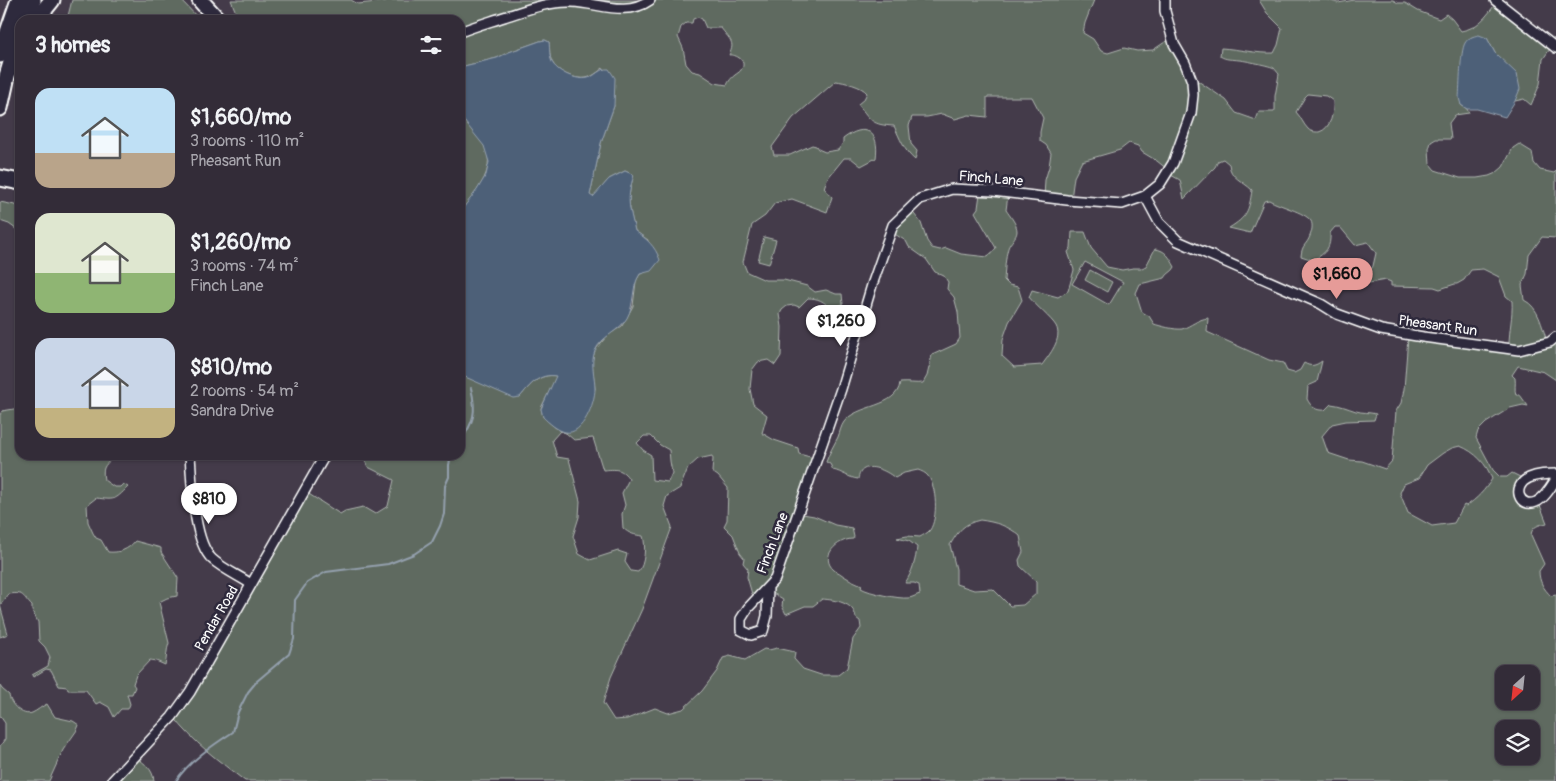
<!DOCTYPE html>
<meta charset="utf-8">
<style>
:root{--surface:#332c38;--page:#3b3440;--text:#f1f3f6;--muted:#a9a7ae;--line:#4e4853;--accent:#e69b98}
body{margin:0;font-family:Pangolin,sans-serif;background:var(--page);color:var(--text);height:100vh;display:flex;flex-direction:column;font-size:19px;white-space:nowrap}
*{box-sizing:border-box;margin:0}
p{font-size:16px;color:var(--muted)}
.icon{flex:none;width:28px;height:28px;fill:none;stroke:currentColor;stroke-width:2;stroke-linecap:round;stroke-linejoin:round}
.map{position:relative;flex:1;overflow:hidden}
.sheet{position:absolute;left:15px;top:15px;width:450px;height:445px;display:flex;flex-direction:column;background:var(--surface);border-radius:15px;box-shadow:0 1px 4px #0004,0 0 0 1px var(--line)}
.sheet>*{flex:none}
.needle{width:32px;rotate:207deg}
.fabs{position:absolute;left:1495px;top:665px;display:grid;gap:10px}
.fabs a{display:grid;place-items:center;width:45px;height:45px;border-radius:10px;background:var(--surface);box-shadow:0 1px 4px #0004,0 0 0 1px var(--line);font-size:25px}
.price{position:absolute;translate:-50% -42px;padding:0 11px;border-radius:18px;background:#fff;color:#222;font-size:16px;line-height:32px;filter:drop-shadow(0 1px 2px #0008)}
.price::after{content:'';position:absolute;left:50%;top:30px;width:15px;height:11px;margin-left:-8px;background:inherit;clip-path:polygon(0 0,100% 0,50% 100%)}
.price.on{background:var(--accent);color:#111}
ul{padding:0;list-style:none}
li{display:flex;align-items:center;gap:15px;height:125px;padding:0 20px}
li span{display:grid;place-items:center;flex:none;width:140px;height:100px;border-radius:15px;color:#555}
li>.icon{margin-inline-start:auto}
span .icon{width:60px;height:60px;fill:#fffc;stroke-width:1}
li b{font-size:21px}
h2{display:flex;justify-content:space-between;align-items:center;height:60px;padding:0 20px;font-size:21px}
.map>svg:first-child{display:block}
.green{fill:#5f6b60;stroke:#afb5b0;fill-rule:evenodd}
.water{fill:#4d6178;stroke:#94a0ae}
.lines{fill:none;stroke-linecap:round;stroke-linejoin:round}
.stream{stroke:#94a0ae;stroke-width:2}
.street-casing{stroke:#fff;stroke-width:12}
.highway-casing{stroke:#fff;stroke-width:19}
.street{stroke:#2f2a3d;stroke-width:9}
.highway{stroke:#2f2a3d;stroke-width:15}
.labels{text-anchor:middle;stroke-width:5;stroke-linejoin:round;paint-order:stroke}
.street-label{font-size:14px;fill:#fff;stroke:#2f2a3d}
</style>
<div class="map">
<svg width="1556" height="781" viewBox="0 0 1556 781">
<rect width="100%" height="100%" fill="#443b4a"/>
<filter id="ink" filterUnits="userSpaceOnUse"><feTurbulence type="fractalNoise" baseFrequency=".02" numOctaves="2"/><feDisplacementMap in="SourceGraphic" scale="10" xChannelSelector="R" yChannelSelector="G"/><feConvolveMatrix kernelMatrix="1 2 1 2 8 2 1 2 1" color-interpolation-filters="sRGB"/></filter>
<g filter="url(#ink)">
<!-- green -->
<g class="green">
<polygon points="72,0 181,0 200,20 67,20"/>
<path d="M231,0H351L358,4L386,1L384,0H1094L1085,23L1083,33L1093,39L1101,51L1108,53L1124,48L1137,51L1153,50L1165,42L1174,38L1195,79L1226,100L1236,113L1256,120L1259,112H1274L1275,110V96L1279,74C1278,73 1275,69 1274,68C1272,66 1243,60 1239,60C1232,59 1226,60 1220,56L1221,48C1239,49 1257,54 1274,53L1278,45L1282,28L1267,13L1259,0H1327L1338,3L1354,0H1393L1398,3H1405L1418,11L1439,19L1446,14L1452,19L1461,31C1478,28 1486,17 1496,3L1552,46L1543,59L1540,84L1531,105L1524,99L1515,101L1517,75L1495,53L1487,38L1472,37L1466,42L1463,51L1461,105L1467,109L1469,113L1455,115L1449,123L1451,139H1436L1431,142L1429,149L1430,164L1435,170L1460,178H1477L1489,176L1496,173L1503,167L1513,148L1519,144L1532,152L1534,163L1540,170L1554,173L1556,171V238L1542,237L1529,255L1527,274L1522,285L1524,300C1539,307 1542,327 1547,341L1556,339V380L1544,372L1518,366L1512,375L1515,378C1516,384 1514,389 1516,395H1520L1528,406L1523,405L1510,408L1486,423L1478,431L1476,438L1493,470L1500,477H1507L1512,473L1524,479L1523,493L1530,499L1538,500L1547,523C1539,525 1532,526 1531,535L1544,564L1539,571C1539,582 1544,589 1551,596L1556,595V781H245C219,761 193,742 173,716L304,491L340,514L345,511L363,507L375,514L388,506L394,480L368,467L362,455H460V373L463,376L520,397C530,385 539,373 557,376L541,408L543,417L557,429L566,433L595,389L592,362L595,350L607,336L622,326L633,306L636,281L640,274L644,273L648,240L635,231C629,206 626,200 634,175L625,171L609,179L593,198L590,195L601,143L614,106L603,68C598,72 592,77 586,78C575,80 557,72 552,62C549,56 550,49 549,42L545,40L540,41L509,52L497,58L460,67V20H239ZM698,17L702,19L706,28H721C729,39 736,42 729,55C736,54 748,61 741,70C740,72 736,74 735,75C731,78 729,81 727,85L715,83L700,73L692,71L686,64L683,48L678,37L681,27L686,23H692L693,19ZM836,81C844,82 862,86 867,93L864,99L858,104C871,121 872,125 894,126C900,138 904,151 915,160L917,151L911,144L909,126L912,117H927L942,114L955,119L969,115L987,117V97H1032L1043,118L1040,132V141L1046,145L1051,153L1049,167L1045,180L1044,197L1071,199L1074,177L1082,161L1120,150L1129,143L1138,146L1142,152L1157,161L1167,169V173L1180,180L1184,199L1215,167L1218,161L1223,159L1229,164C1230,178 1243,181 1252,190C1249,211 1247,217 1229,228L1250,233L1264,201L1269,200C1279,206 1305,212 1311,221C1313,225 1312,231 1310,236C1307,245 1302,244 1301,256L1313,260C1326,253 1331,248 1330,233L1335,227H1340L1355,245L1368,242L1376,253L1373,266L1363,284L1386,280L1391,282V286L1434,287L1440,289L1455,284H1457L1464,280L1471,270L1483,269L1499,277L1506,296L1512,301C1513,316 1509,330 1509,345L1408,337L1404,389L1401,403L1396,411L1394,435L1392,461L1385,469L1362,461L1349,460L1328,453L1322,436L1332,424L1346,421L1374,420L1376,414C1369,412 1362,413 1356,411C1347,408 1340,405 1331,404L1325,410C1316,411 1311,407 1307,399L1308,386L1317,382L1322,361C1315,366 1311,367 1304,363L1300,370L1294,373L1287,371L1283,363L1269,360L1207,332L1208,318C1198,319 1191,326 1182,329C1175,330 1160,326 1154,324L1149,316L1142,312L1136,293L1140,284L1165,278C1167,273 1173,272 1175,267C1170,258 1166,250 1155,249L1146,266L1142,268H1133L1122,270L1107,267L1091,248L1085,232H1072L1071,248L1068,252L1074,270L1068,291L1058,297L1032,290L1029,297C1035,305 1052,319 1056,326C1063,339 1049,355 1042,365L1014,367L1002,356L1003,339L1009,322L1022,300L1018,287L1009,285L1004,280C1005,269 1005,258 1008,248C1010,242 1017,237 1017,231C1017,224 1010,216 1006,210L1008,195L980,194L978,208L975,212L996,248L988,257L961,254L946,248L940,250L932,248L927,241L921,223L911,210L893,233L906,241L909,247L926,259L935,272L944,276L948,282L947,289L954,297L958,312L960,338L956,344L932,355L927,376L923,383C915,384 908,382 900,383C897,408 857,404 844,422C841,426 840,432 838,437C834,445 829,453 826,462L830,464L833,470C842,472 849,478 858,479C859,475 860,471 864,469C873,464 888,472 895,478L904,473L918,470C921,471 926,473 928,476C937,487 938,518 930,530C928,533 923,535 920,537L907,536L897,538L909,541L917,547C916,559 912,573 905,583H914L919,585L920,594C916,595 912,598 908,598C899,599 869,593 861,588L862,585C853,581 848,579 841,574C839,572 836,572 834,570C819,557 837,539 853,539L854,537L852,528L835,525L814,516L797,513L814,458L799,454L798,448L774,440L762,433L767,415L753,404L750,389L752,370L758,362L768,360L775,365L781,356L782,327L780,314L782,310L787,306L794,305L799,307L808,298C818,298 824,301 831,309L843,304L842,294H836L826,290L815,292L807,286L784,280H765L747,272L743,262L752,225L765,216L775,203L792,199L827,212L832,197L824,188L827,179L844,158H851L861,166L876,158C880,131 865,122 843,139V143L838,150L825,152L818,149L816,146L812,145L790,155H774L772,147L793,118ZM1308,94L1326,96L1333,101C1334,112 1331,129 1319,132C1315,132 1311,132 1308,129C1303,124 1301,117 1296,112L1305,97ZM1085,262L1123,282L1109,305L1072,284ZM560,431L566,433L574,440L593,438L603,470C616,469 622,468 629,479L622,493L625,505L622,514L623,528C629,534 635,535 643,536C646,545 645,565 638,572L631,571L625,562L627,554L618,551L590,560L579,554L573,536L579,517L580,501L569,459L557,457L552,440ZM644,436H651L660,445L669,450L670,461L672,473L668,482L652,480L651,455L643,450L637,443ZM1460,446C1475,452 1487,464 1492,479C1485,490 1477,499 1466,506L1464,505L1454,523L1432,526L1408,513L1400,493L1404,484L1419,478L1427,465L1443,453L1452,448ZM712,456L713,459L712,472L718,476L728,488L727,520L724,526L733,535L740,553L744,558L743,563L748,569L747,577L752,594L758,596L771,592L783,599L782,606L786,614L805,606H813L822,599C835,600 854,602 856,618L860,621L861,628L853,639L847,668L838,675H821L803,669L794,659L795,652L777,648L769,650L764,649L745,660L730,656L723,658L717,671L702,691L683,709L668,713L655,708L627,719L614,720L603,703L611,677L642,609L672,527L664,506L667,496L680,488L688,468L698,459ZM980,520C995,522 1009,526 1020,536L1023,552L1019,560L1020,566L1036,581V594L1023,605L1010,606L993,589L974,590L956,584V569L950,545C959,530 963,524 980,520ZM1504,674H1531V701H1504ZM1504,729H1531V756H1504Z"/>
<path d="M460,116C467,125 480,137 485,147C497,171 474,194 460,212Z"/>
<polygon points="0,202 20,206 20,232 9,224 0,221"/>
<polygon points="764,237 776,240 769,264 758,261"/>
<polygon points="1090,270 1112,282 1107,292 1085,280"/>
<path d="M20,408V455H114C107,466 101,464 104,480L114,487H120L123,484L128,487C114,501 115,500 96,498L87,505L88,522L93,533L96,538L101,540L108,552C119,553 128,550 135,541L161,548V552L178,578L177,596L167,598L159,602L169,643C166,651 167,658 165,665L156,661L150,660L136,675L133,684L135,687L132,694H127L130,704L128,709H121L114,717L109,707L100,702L96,704L86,690H68L67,687L59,686L51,670L46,669L33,677L32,675L48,666L50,657L45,647L39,641L38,622L32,611V606C22,596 25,592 9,594L0,605L8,634L0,637V415L2,411Z"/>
<path d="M0,686L2,689L9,695C10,704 22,717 32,713C37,711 42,706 47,704L55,717L73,721L79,725L77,730L63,750L49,781H0V746L5,739V723L0,716Z"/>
<path d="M136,757C145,764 153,769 154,781H113Z"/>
</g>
<!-- water -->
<g class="water">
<path d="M1479,35L1487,38L1495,53L1517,74L1520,89L1515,101L1505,117L1477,109H1467L1461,105L1459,98C1460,86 1460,52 1465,43C1468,38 1473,36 1479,35Z"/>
<path d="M545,40L549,42C550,49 549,56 552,62C557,72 577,81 588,78C596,76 599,68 609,69L615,78L614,106L601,143L590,195L593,197L609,179L625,171L634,175C626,200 629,205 635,231C647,239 655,246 660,260L651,271L640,274C631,287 635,304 627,318C619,332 601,336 595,351C590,363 595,376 595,389C595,402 583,436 565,432C557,430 549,423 543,417L541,409L556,376C539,373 530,385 520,397L513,398L463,376L460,373V336L462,333L464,324L460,321V212L477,190L486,175L489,162L484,146L460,116V67L497,58L509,52L540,41Z"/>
</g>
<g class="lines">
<!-- stream -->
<g class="stream">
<path d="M460,442C474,422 477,412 471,388"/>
<path d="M176,781C188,762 213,745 233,732L238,712L248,692L257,681L289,654L294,639L295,600L307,583L326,572L388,564L414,554L432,542L440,526L444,514L445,486L449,477V465L451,455"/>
</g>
<defs>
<g id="street">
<polyline points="1495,0 1556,48"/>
<path d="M460,32C475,26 489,22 504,17C526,10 549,1 572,2C599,3 626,17 650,0"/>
<polyline points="1145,196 1159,222 1178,241 1321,304 1337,314 1381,330 1423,337 1519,350 1550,342 1556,337"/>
<path d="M190,455C192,481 193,541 212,559C223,569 239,576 251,584"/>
<path d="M1556,474C1547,474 1538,474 1529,478C1511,486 1519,509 1536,502C1545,498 1551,487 1556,479"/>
<polyline points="768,587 767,616 763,631 751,635 741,630 741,619 748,608 775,579 841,389 872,285 893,225 920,199 952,189 993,191 1067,200 1122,204 1145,196 1160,184 1173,163 1191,113 1193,95 1192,81 1185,63 1174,44 1165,11 1165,0"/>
<polyline points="112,781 172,717 190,692 325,455"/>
</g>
<g id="highway">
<polyline points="200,0 218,20"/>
<polyline points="25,20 33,0"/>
<polyline points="36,20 52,0"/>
<polyline points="0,55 19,0"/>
<polyline points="0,108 7,76 20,33"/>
<polyline points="0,178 20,182"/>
</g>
</defs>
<!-- street casing -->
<use href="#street" class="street-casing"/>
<!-- highway casing -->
<use href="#highway" class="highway-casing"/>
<!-- street -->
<use href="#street" class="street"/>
<!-- highway -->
<use href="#highway" class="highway"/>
</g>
</g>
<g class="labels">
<!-- street labels -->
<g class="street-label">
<text transform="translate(991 178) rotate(5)" y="5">Finch Lane</text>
<text transform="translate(1438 325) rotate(8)" y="5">Pheasant Run</text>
<text transform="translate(772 543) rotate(-69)" y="5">Finch Lane</text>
<text transform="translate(216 618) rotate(-60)" y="5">Pendar Road</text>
</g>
</g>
</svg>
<div class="fabs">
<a><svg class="needle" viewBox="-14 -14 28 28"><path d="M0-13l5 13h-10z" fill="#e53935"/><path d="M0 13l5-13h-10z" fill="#a9a7ae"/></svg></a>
<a><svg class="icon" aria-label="layers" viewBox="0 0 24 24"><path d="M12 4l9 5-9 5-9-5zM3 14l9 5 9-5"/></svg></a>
</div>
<b class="price on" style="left:1337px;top:300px">$1,660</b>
<b class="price" style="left:841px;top:347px">$1,260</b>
<b class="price" style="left:209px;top:525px">$810</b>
<section class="sheet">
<h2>3 homes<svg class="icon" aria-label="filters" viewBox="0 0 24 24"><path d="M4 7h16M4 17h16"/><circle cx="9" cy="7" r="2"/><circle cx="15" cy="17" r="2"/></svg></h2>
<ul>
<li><span style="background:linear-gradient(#bfe0f5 65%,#b9a48a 0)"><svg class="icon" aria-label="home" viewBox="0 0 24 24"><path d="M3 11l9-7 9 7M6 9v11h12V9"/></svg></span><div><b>$1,660/mo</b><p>3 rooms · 110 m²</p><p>Pheasant Run</p></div></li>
<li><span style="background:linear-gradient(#dfe7d0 60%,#8fb573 0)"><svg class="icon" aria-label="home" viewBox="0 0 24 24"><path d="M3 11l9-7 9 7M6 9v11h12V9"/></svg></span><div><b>$1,260/mo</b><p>3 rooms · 74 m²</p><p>Finch Lane</p></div></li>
<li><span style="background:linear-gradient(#c9d6e8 70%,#c2b280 0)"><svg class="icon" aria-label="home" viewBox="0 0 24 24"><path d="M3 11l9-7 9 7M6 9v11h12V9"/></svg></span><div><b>$810/mo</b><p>2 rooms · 54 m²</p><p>Sandra Drive</p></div></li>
</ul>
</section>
</div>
